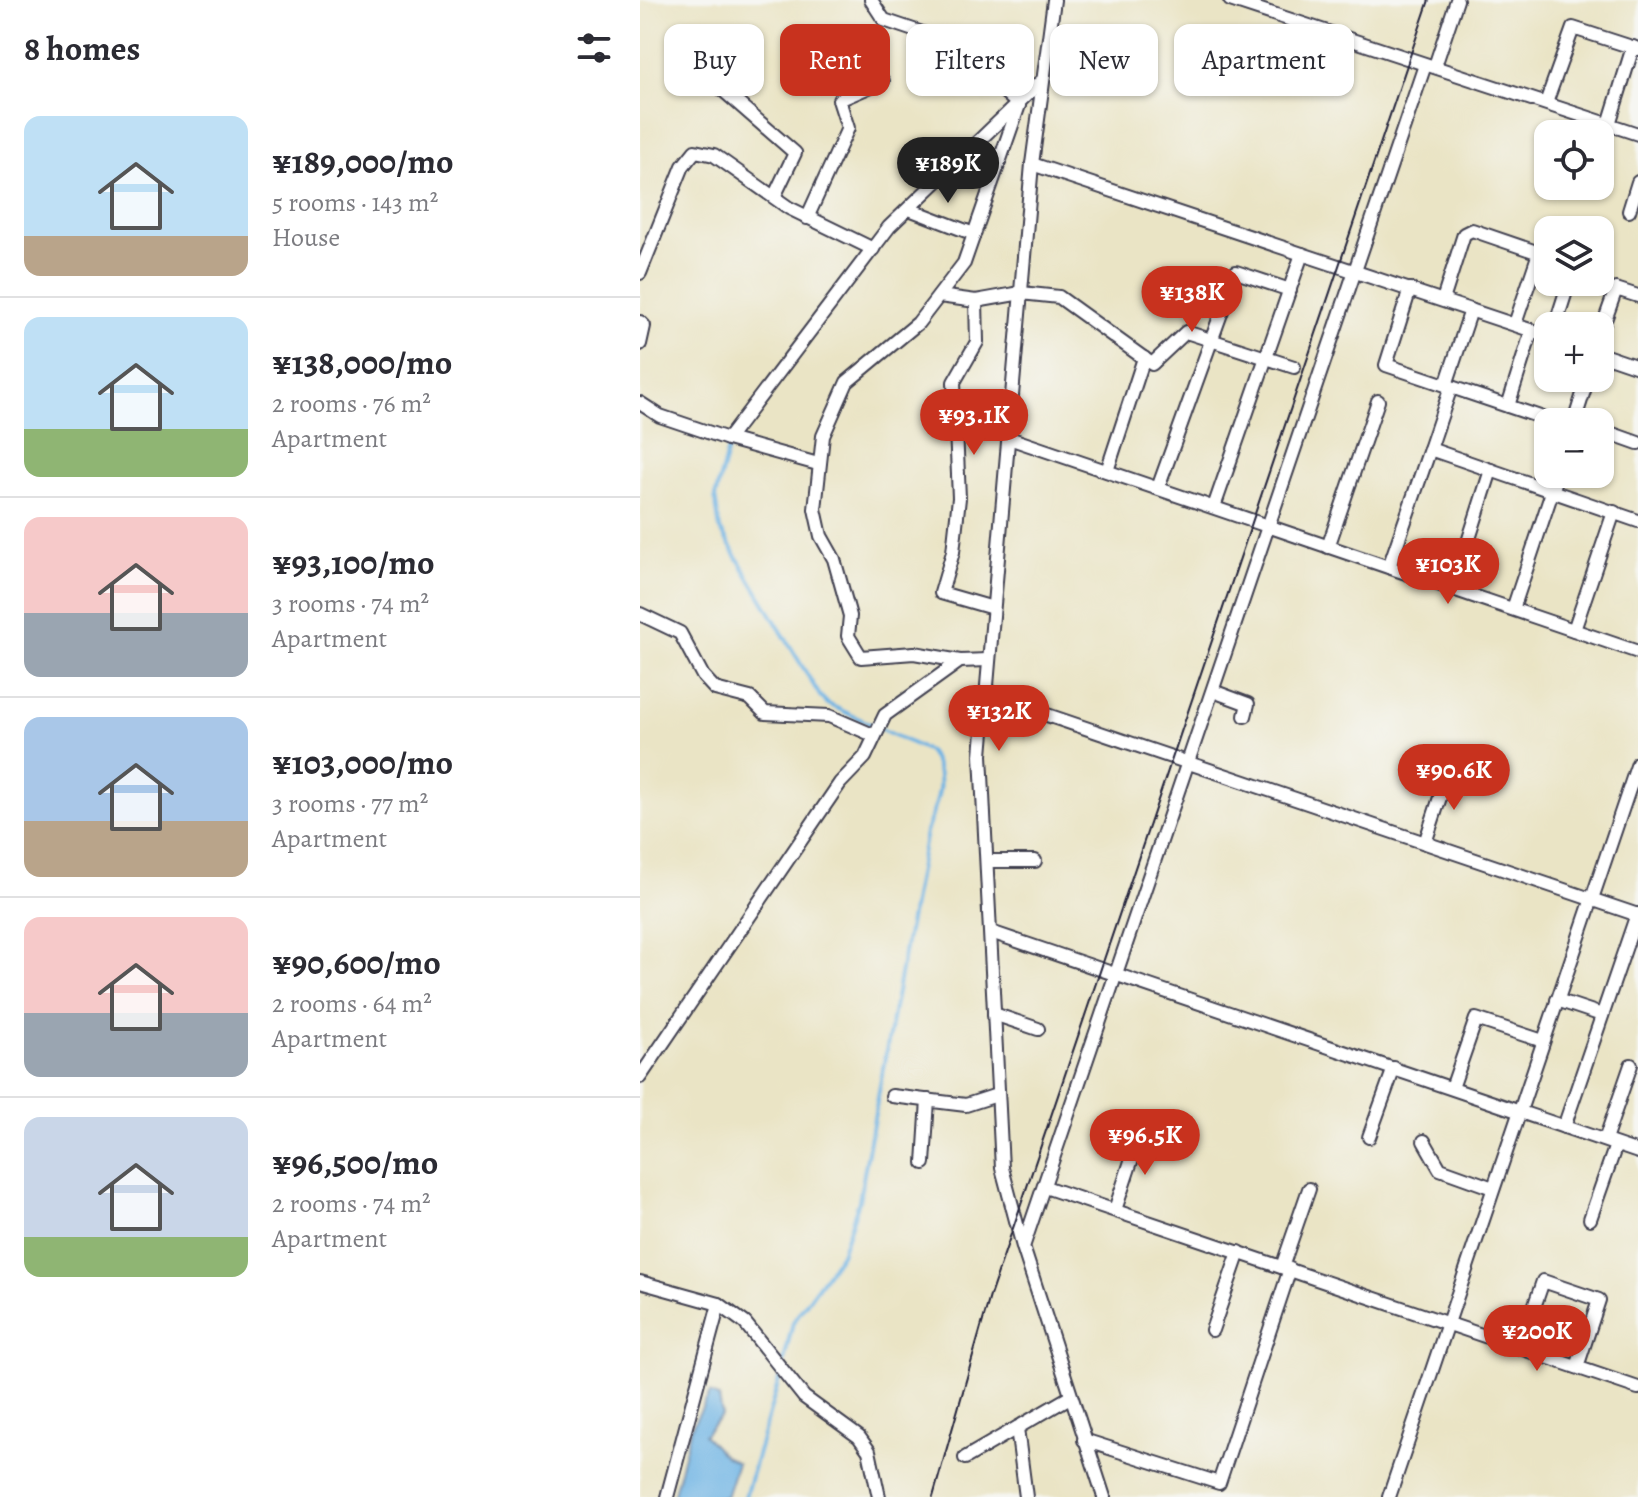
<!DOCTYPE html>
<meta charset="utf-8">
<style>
:root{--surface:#fff;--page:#f2f2f3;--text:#2b2b33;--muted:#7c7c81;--line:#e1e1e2;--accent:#c8321e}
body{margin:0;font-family:Alegreya,serif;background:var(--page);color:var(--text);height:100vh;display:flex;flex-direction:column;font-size:30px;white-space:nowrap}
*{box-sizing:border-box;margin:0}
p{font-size:26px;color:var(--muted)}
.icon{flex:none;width:44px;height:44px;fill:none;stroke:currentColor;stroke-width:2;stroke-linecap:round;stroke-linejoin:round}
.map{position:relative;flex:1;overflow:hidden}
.details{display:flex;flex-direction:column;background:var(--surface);width:640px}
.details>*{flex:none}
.guide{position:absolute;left:24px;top:24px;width:760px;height:72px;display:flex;gap:16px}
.controls{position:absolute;left:894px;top:120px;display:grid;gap:16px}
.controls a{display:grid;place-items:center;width:80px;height:80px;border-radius:16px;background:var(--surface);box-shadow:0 2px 6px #0004;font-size:40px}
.price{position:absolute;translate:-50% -68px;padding:0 18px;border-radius:28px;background:var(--accent);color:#fff;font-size:26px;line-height:52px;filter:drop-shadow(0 2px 4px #0008)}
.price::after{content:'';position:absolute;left:50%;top:48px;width:24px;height:18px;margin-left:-12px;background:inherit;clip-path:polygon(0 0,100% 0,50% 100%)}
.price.on{background:#222;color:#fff}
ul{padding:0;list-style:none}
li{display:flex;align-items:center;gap:24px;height:200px;padding:0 24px}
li+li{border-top:2px solid var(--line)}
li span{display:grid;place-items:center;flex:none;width:224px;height:160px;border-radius:16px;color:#555}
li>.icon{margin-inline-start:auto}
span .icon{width:96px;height:96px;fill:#fffc;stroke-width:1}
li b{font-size:34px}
h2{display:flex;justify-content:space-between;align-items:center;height:96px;padding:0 24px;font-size:34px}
.pill{padding:0 28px;border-radius:16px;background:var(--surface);box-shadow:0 2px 6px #0004;font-size:28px;line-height:72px}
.pill.on{background:var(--accent);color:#fff}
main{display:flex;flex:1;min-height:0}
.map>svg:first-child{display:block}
.water{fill:#6db3e4;stroke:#486a90;stroke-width:2}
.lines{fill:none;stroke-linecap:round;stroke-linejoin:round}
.stream{stroke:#6db3e4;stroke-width:4}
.minor-casing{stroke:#403f50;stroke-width:16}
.minor{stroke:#fff;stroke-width:12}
.tram{stroke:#22223b;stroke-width:2}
</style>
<main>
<section class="details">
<h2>8 homes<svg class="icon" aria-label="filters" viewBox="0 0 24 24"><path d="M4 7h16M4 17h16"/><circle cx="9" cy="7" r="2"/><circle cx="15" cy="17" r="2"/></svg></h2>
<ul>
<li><span style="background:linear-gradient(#bfe0f5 75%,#b9a48a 0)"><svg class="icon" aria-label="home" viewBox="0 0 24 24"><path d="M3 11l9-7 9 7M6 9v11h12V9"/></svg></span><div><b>¥189,000/mo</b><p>5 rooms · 143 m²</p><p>House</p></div></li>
<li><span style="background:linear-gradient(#bfe0f5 70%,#8fb573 0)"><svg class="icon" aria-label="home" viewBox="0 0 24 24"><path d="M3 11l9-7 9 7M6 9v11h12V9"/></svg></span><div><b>¥138,000/mo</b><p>2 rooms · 76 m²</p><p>Apartment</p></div></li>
<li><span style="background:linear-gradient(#f6c9c9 60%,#9aa5b1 0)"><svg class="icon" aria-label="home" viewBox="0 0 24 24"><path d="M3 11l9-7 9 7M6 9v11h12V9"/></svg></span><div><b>¥93,100/mo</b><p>3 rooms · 74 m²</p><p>Apartment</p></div></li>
<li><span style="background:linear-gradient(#a9c7e8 65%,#b9a48a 0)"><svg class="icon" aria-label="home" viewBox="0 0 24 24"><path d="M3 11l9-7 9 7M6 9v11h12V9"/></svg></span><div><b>¥103,000/mo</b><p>3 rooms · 77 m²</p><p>Apartment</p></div></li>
<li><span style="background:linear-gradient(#f6c9c9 60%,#9aa5b1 0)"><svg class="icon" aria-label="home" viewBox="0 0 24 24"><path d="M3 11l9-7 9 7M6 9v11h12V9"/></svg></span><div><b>¥90,600/mo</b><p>2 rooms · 64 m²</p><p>Apartment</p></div></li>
<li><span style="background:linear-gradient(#c9d6e8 75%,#8fb573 0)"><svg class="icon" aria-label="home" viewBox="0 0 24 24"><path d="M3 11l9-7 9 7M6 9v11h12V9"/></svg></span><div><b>¥96,500/mo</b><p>2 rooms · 74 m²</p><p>Apartment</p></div></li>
</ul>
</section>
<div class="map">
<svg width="998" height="1497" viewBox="0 0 998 1497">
<rect width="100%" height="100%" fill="#f6f6f2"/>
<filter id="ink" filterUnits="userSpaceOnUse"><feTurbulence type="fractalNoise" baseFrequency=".0125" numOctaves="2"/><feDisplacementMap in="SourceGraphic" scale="16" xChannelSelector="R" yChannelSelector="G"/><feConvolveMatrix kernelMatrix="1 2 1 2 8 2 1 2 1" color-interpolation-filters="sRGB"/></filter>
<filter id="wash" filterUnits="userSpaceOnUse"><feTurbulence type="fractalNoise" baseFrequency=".006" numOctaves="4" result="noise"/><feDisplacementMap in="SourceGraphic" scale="32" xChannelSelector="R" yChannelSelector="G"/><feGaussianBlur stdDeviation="1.8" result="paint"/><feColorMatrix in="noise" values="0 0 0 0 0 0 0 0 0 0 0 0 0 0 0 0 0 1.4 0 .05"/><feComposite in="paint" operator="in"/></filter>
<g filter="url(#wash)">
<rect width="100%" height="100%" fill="#eae4c5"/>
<!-- water -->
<polygon class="water" points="70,1393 79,1398 82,1415 64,1435 84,1456 97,1463 86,1497 33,1497 51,1428"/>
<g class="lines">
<!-- stream -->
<g class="stream">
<path d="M89,445L75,497L80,529L180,696L188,704L288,751C309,778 297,802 286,832L219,1201L201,1254L153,1322L143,1365"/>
<polyline points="105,1497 141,1373"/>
</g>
</g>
</g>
<g filter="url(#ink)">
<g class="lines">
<defs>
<g id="minor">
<polyline points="231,0 244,20 309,42 379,105"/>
<polyline points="414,0 392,164 341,755 362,1168 383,1247 464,1497"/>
<polyline points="590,0 998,134"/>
<polyline points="795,66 817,0"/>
<polyline points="69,78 155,153 134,197"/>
<polyline points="906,103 933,28 998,49"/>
<polyline points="969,124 993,47"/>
<polyline points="392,164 908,336"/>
<polyline points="269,209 334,234"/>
<polyline points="989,211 998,182"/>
<polyline points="167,218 208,128 199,100 243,81"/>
<polyline points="0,273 43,166 55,151 74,155 149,208 233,249"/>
<polyline points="770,289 746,365 915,422"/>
<polyline points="299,296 336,301 381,293 419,297 512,364 546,332 654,367"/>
<polyline points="803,300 824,234 832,230 908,256"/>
<polyline points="336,301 337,342 314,382 319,498 313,552 301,593 353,608"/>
<polyline points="0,322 4,326 0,344"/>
<polyline points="875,324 899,253"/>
<polyline points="915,326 929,282"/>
<polyline points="960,334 976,289 998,296"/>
<polyline points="960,354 998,367"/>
<polyline points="806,385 831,310"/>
<polyline points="0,403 20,416 88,439"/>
<polyline points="868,406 892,330"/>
<polyline points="934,422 948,378"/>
<polyline points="314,425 371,415"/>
<polyline points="967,432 998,443"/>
<polyline points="369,438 998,652"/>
<polyline points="790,449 811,387"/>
<polyline points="178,464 88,439 249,227 400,82"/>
<polyline points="467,471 504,358"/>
<polyline points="518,488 596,272 650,290"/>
<polyline points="574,507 662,254"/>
<polyline points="688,547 738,401"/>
<polyline points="749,567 790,449 998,521"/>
<polyline points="813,589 851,470"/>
<polyline points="873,609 918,474"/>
<polyline points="0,614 40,633 63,676 75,689 110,698 125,713 189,716 233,735"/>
<polyline points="934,630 974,512"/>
<polyline points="348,660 320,661 274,653 221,657 208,636 210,616 194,559 181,536 175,509 183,436 207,382 278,323 324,263 379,105"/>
<polyline points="573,691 608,704 605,716"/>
<polyline points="345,694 998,915"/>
<polyline points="785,843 809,770"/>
<polyline points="347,861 395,861"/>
<polyline points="351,932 998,1152"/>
<polyline points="917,1000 962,1015"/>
<polyline points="354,1014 398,1029"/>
<polyline points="0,1077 200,783 225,757 245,715 320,661"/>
<polyline points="812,1088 836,1019 903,1041"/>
<polyline points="252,1096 326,1105 357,1095"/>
<polyline points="924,1127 997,914"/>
<polyline points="729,1137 754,1068"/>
<polyline points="965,1140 991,1065"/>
<polyline points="784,1141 800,1169 853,1188"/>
<polyline points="284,1163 288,1100"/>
<polyline points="405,1187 998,1388"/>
<polyline points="475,1210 501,1131"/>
<polyline points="950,1219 976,1145"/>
<polyline points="383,1247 785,65"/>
<polyline points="642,1267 669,1189"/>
<polyline points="0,1282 79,1304 105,1323 164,1397 219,1437 229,1451 239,1497"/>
<polyline points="572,1330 599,1252"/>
<polyline points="880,1348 903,1281 959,1300 937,1367"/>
<polyline points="377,1428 386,1497"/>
<polyline points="444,1440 579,1483 650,1269"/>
<polyline points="325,1458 430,1397"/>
<polyline points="27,1497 79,1304"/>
<polyline points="749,1497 998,763"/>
</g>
</defs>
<!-- minor casing -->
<use href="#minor" class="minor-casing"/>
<!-- minor -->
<use href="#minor" class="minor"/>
<!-- tram -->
<polyline class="tram" points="293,1497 350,1296 789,0"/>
</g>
</g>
</svg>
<div class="controls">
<a><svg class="icon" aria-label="locate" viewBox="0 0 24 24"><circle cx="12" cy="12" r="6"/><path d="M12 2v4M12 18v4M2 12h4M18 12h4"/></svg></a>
<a><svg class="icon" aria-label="layers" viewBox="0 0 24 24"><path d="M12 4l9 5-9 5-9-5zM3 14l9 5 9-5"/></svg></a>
<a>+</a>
<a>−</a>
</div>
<b class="price on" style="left:308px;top:205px">¥189K</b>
<b class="price" style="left:552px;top:334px">¥138K</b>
<b class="price" style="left:334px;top:457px">¥93.1K</b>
<b class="price" style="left:808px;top:606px">¥103K</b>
<b class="price" style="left:359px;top:753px">¥132K</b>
<b class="price" style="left:814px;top:812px">¥90.6K</b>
<b class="price" style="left:505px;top:1177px">¥96.5K</b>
<b class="price" style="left:897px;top:1373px">¥200K</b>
<div class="guide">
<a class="pill">Buy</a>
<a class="pill on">Rent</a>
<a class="pill">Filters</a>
<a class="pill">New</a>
<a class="pill">Apartment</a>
</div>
</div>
</main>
